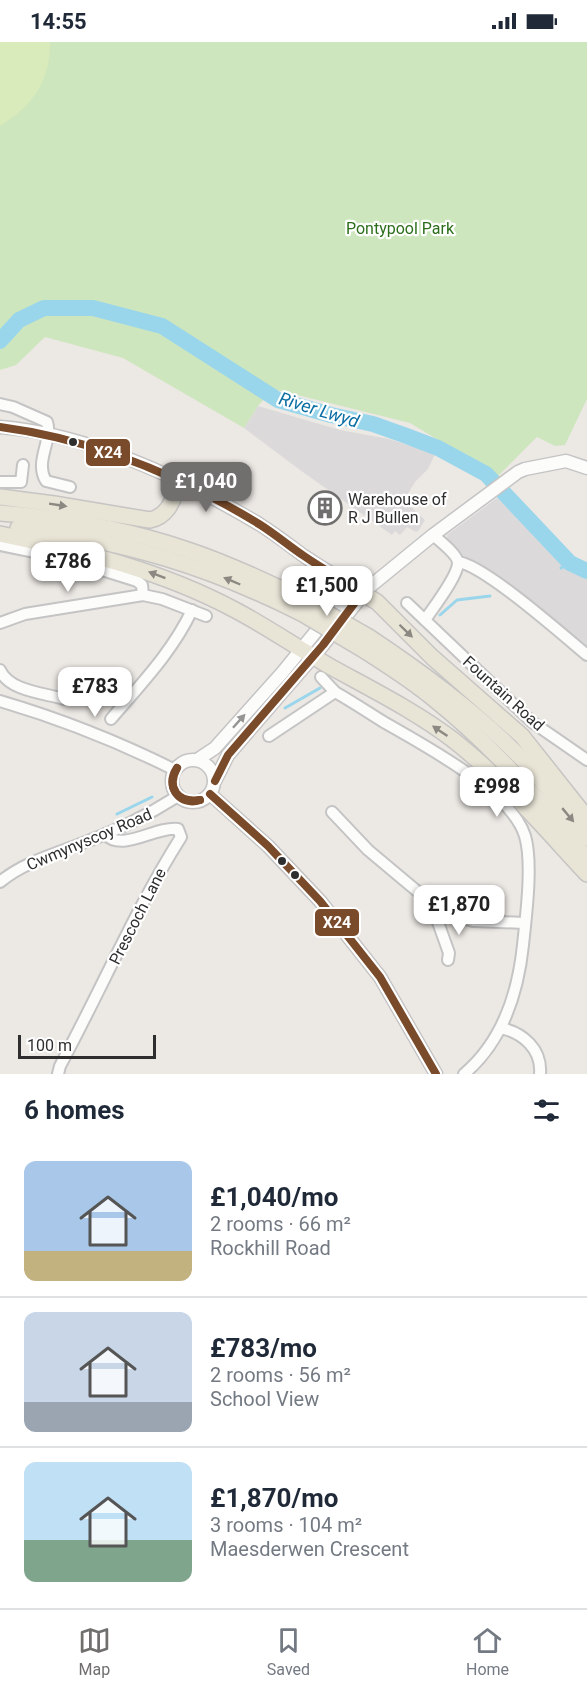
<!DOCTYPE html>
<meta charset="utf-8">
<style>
:root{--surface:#fff;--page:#f2f2f3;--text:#1f2937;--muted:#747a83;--line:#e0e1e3;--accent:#706f6e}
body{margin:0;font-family:Roboto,sans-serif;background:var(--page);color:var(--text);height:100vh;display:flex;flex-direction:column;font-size:22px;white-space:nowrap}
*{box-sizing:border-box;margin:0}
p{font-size:20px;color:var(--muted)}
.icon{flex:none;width:33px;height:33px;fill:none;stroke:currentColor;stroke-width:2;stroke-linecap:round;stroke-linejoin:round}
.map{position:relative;height:1032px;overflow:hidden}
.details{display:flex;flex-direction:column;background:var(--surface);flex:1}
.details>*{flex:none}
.scale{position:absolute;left:18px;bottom:15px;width:138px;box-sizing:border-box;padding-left:6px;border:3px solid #2e2e2e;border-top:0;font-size:16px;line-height:21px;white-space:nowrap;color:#2e2e2e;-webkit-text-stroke:4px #fff;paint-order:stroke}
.price{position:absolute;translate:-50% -51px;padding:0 14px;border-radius:12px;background:#fff;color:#222;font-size:20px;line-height:39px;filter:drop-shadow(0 2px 3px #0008)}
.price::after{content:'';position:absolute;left:50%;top:36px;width:18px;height:14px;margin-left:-9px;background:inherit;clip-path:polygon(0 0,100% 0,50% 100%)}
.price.current{background:var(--accent);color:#fff}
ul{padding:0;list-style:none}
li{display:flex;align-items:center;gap:18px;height:150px;padding:0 24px}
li+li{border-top:2px solid var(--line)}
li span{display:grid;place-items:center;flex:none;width:168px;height:120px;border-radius:12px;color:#555}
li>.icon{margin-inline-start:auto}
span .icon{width:72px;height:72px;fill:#fffc;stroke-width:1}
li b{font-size:26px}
h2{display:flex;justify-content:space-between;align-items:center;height:72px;padding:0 24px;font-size:26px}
.status{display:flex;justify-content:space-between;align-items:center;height:42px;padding:0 30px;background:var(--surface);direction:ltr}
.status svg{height:16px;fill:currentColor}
.tabs{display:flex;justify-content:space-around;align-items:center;height:84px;border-top:2px solid var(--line);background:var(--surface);font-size:16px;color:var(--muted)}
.tabs a{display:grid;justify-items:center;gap:3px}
.tabs .current{color:var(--accent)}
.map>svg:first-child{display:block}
.industrial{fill:#dcd9db}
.green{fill:#cee6be}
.pitch{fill:#d9eabb}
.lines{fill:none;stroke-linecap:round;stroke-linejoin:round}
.stream{stroke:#99d6ec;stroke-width:3}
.river{stroke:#99d6ec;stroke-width:16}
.minor-casing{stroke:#c5c4c5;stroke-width:14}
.tertiary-casing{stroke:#c5c4c5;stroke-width:15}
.primary-casing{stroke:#c6c5c4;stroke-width:18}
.minor{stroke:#fcfcfb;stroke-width:10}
.tertiary{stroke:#fcfcfb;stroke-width:12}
.primary{stroke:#e8e4d6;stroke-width:15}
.primary-bridge-casing{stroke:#c6c5c4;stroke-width:18;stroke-linecap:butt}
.primary-bridge{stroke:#e8e4d6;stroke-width:15}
.bus-1-casing{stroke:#fff;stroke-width:12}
.bus-1{stroke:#7a4b2a;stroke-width:8}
.oneway{fill:#8b8982}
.oneway2{fill:#959594}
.bus-dot{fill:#2e2e2e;stroke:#fff;stroke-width:2}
.labels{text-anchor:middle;stroke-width:4.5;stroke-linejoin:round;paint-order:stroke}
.park-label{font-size:16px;fill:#2c6e1b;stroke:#fff}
.poi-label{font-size:16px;fill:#2e2e2e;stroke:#fff;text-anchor:start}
.street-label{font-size:16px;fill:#2e2e2e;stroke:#fff}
.water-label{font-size:18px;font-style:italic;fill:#0d6fa3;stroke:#fff}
.line-badge{stroke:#fff;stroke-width:2}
.badge-label{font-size:16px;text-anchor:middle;font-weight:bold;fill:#fff}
</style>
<div class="status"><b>14:55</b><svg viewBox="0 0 49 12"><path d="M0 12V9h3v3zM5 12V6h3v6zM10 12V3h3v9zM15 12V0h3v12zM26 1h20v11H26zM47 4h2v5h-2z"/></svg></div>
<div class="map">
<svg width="587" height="1032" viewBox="0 0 587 1032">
<rect width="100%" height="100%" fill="#ece8e4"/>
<!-- industrial -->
<g class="industrial">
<polygon points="258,364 340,388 389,397 435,412 428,427 415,440 407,453 411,465 425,478 419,488 416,490 407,485 400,493 395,489 392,493 300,428 244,386"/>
<polygon points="497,456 570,521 587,529 587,613 448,501 447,493"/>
</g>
<!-- green -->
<polygon class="green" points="0,0 587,0 587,357 565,403 555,404 537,395 498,434 410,381 273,347 258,364 244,386 123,316 45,295 16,323 0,328"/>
<!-- pitch -->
<path class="pitch" d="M0,0H50C50,40 33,63 0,84Z"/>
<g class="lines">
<!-- stream -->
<g class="stream">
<polyline points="561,526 570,521"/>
<polyline points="440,573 457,558 490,554"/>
<polyline points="285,666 320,646"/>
<polyline points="117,772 152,755"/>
</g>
<!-- river -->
<polyline class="river" points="0,299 19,278 44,266 93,266 162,284 278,358 331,373 373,382 404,393 438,406 486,432 570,521 587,529"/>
<defs>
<g id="minor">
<path d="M0,362L13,365L47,380C53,399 34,419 46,439L70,445"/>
<polyline points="0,440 21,440 23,423"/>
<polyline points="0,503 64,516 137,539 142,543 143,553 162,557 206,574"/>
<path d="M458,520C484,523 563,593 587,613"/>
<polyline points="407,561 532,680 587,718"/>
<path d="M425,578C433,566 458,534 458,521C458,513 439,498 433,493"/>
<polyline points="0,581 25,572 143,553"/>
<path d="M0,628C9,649 44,651 64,657"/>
<polyline points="321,635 335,650"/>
<path d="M0,659C61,677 119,700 175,728"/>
<path d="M111,677C140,643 173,609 192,568"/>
<path d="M269,694L335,650C351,659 366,669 382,679C421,702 511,748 525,794C533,821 526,874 523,903C518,951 502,1000 464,1032"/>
<polyline points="332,770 368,808 436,865 451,873 473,879 525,881"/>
<path d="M0,840C24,820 55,812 83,801C116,789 148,773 178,754"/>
<polyline points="436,865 434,869 449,911 448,918"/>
<path d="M501,986C523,991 542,1007 540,1032"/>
<path d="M58,1032L60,1024C101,948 135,868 181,795L178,787C155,784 122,811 105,792"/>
</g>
<g id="tertiary">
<path d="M0,385C90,392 183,437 259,482C275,492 289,503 304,514C323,527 343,538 362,551"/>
<circle cx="193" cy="739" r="21"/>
<polyline points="197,718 215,706 282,631 335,566 347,557 362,551 433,493 518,430 525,427 566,419 587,426"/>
<polyline points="215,739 228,713 323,603 357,560 362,551"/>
<polyline points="210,752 268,804 320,859 380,935 436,1032"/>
</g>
<g id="primary">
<path d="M0,455L54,462L150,478C169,474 173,457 180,440"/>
<path d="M0,471C63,476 125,487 185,507C228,521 268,540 308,560"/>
<path d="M18,486C124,499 208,524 303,572"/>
<path d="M0,492C82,509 163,529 237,569C269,586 299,607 331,625C371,647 415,669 452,697C502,736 544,786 587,832"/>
<polyline points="362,551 377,560 432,615 522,694 587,776"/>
<path d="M369,595C423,631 478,671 523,718C546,742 566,770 587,796"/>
<path d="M362,607C387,623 411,638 434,657C489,701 544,762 587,817"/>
</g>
</defs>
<!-- minor casing -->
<use href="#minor" class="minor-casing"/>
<!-- tertiary casing -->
<use href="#tertiary" class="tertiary-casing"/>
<!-- primary casing -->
<use href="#primary" class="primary-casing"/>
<!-- minor -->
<use href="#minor" class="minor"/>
<!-- tertiary -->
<use href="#tertiary" class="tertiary"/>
<!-- primary -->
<use href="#primary" class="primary"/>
<defs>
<g id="primary-bridge">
<polyline points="308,560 369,595"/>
<polyline points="303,572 362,607"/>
</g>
</defs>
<!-- primary-bridge casing -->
<use href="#primary-bridge" class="primary-bridge-casing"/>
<!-- primary-bridge -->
<use href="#primary-bridge" class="primary-bridge"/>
<defs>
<g id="bus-1">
<path d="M0,385C93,397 179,433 259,482C275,492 289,504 304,514C323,527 343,538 362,551"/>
<path d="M177,726C166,747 178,761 200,758"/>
<path d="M177,726C164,744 180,765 200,758"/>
<polyline points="215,739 228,713 323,603 362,551"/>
<polyline points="210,752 268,804 320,859 380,935 436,1032"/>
</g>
</defs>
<!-- bus-1 casing -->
<use href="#bus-1" class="bus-1-casing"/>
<!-- bus-1 -->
<use href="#bus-1" class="bus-1"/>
</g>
<!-- one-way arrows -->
<defs><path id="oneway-solid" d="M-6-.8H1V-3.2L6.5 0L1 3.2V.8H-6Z" transform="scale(1.5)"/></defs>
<g class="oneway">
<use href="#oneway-solid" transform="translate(58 463) rotate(9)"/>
<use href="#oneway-solid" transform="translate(157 533) rotate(-159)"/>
<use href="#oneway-solid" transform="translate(232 539) rotate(-157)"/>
<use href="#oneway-solid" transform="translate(406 589) rotate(44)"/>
<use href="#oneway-solid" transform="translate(440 689) rotate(-146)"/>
<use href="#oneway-solid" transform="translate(568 773) rotate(50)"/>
</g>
<use class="oneway2" href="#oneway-solid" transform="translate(239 679) rotate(-48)"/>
<!-- icons -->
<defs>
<symbol id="building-ring" viewBox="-11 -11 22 22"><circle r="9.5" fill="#fff" stroke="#706f6e" stroke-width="1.5"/><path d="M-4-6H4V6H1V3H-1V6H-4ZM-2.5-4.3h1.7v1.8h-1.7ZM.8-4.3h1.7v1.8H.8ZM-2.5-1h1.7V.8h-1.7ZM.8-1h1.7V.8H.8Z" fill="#706f6e"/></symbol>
</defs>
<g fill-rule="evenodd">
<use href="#building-ring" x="306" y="447" width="38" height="38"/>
</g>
<!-- markers -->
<g class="bus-dot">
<circle cx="73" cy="400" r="5"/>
<circle cx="282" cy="819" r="5"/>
<circle cx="295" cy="833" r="5"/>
</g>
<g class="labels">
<!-- park labels -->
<g class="park-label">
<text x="400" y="192">Pontypool Park</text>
</g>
<!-- poi labels -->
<g class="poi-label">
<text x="348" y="463">Warehouse of<tspan x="348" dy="18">R J Bullen</tspan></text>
</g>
<!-- street labels -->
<g class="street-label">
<text transform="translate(504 651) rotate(42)" y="6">Fountain Road</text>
<text transform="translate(89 797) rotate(-23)" y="6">Cwmynyscoy Road</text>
<text transform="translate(137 874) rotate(-63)" y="6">Prescoch Lane</text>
</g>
<!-- water labels -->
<g class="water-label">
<text transform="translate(319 368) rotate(17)" y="6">River Lwyd</text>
</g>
</g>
<g class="line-badge">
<rect x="85" y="396" width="46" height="29" rx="6" fill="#7a4b2a"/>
<rect x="314" y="866" width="46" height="29" rx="6" fill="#7a4b2a"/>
</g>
<g class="badge-label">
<text x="108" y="416">X24</text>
<text x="337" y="886">X24</text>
</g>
</svg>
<div class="scale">100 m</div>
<b class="price current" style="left:206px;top:471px">£1,040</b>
<b class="price" style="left:68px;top:551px">£786</b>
<b class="price" style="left:327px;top:575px">£1,500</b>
<b class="price" style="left:95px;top:676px">£783</b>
<b class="price" style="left:497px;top:776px">£998</b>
<b class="price" style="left:459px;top:894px">£1,870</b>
</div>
<section class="details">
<h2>6 homes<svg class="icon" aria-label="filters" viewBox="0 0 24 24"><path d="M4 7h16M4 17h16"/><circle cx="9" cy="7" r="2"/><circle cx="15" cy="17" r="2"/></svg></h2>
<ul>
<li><span style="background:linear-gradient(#a9c7e8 75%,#c2b280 0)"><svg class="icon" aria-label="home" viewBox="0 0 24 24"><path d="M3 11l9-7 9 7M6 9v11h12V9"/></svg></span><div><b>£1,040/mo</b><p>2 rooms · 66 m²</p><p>Rockhill Road</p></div></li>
<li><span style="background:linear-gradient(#c9d6e8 75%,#9aa5b1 0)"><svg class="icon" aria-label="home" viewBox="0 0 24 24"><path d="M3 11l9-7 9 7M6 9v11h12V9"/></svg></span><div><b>£783/mo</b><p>2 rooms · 56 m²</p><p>School View</p></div></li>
<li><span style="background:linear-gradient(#bfe0f5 65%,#7fa58c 0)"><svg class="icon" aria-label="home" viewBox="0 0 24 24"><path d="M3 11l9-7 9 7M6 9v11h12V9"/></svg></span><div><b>£1,870/mo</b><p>3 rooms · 104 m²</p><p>Maesderwen Crescent</p></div></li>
</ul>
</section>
<nav class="tabs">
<a class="current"><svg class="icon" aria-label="map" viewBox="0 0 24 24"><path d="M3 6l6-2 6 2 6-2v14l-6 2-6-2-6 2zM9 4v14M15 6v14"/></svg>Map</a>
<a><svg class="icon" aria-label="saved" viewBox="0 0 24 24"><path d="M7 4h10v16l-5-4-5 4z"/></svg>Saved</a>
<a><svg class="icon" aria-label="home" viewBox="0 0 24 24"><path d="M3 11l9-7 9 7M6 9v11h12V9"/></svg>Home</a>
</nav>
